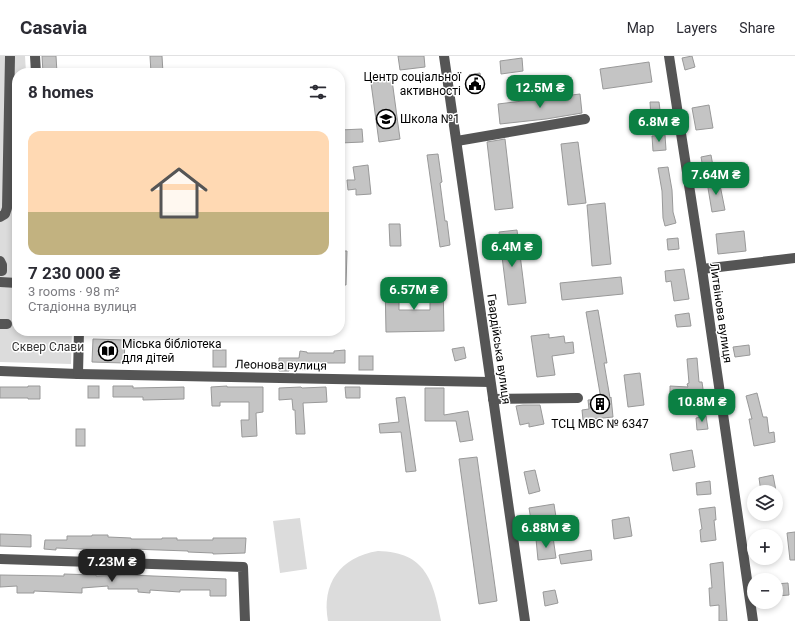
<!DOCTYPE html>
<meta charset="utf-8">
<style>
:root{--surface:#fff;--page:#f2f2f3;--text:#2b2b33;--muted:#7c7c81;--line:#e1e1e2;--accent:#0b8043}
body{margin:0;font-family:Roboto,sans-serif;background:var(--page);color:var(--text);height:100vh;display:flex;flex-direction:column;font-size:15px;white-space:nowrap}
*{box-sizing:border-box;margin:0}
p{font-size:13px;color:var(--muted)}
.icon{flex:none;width:22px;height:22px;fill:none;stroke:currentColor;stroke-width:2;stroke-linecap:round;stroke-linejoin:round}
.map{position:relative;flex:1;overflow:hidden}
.drawer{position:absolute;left:12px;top:12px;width:333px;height:268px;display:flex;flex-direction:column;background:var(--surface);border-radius:16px;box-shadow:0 2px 6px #0003}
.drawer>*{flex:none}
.controls{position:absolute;left:747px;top:429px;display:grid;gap:8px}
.controls a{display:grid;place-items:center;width:36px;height:36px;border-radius:50%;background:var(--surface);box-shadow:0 2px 6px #0003;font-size:20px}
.price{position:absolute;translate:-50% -34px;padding:0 9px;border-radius:8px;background:var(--accent);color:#fff;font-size:13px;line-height:26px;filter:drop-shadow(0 1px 2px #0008)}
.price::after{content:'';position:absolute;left:50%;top:24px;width:12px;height:9px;margin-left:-6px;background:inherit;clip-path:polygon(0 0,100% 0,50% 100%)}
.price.current{background:#222;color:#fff}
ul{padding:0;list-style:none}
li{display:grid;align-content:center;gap:8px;height:212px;padding:0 16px}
li span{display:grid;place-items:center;height:124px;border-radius:12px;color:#555}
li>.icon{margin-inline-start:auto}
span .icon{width:72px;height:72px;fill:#fffc;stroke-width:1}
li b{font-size:17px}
h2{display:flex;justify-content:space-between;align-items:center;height:48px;padding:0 16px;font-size:17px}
header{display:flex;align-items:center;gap:24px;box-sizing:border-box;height:56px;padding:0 20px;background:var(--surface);border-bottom:1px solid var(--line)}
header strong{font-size:19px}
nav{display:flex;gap:22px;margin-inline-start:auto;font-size:14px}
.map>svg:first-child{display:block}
.green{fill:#dcdcdc}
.building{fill:#c4c4c4;stroke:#999}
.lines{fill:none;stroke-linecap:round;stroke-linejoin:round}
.minor{stroke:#555;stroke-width:10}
.labels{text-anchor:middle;stroke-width:3;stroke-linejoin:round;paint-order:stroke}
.poi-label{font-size:12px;fill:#000;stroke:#fff;text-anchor:start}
.street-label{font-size:12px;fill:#000;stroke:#fff}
.park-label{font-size:12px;fill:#333;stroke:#fff}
</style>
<header>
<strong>Casavia</strong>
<nav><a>Map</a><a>Layers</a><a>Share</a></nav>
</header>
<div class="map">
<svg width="795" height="565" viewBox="0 0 795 565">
<rect width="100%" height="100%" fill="#fff"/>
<!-- green -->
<g class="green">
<polygon points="0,0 25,0 26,17 17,17 17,275 72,275 71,308 0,306"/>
<polygon points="300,462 307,513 280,517 273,465"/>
<path d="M378,495C426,496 433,525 441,565H328C321,528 340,501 378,495Z"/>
</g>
<!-- building -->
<g class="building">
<polygon points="42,0 56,0 57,17 43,17"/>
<polygon points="150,0 162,0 163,17 151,17"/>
<polygon points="398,0 424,0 425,11 400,14"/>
<polygon points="692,0 695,11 685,14 682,2"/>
<polygon points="522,2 523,15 501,18 500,5"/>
<polygon points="649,6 652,26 603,33 600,13"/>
<polygon points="480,17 482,32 470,33 469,19"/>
<polygon points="392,24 400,83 379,86 371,27"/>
<polygon points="580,38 582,57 546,63 500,68 498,48"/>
<polygon points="650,46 659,46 661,62 651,62"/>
<polygon points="709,49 713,72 696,74 692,52"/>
<polygon points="362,73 363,86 340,87 340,74"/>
<polygon points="665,79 666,94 653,95 652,80"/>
<polygon points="505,83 513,152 495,154 487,86"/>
<polygon points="578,86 586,147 568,149 561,88"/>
<polygon points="438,98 442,126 440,127 445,165 447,165 450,189 440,191 427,99"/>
<polygon points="711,99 713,110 703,112 701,101"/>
<polygon points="368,109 371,138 356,139 356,133 348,134 347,124 355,124 353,111"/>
<polygon points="668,111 672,134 673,156 676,167 665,170 663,162 662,135 658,112"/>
<polygon points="719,124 725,154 712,156 707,126"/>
<polygon points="605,147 611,208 592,210 587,149"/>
<polygon points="389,168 400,168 401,190 390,190"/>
<polygon points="517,174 526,247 508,249 499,176"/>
<polygon points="744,175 746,195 718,198 716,178"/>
<polygon points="678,182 679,193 668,194 667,183"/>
<polygon points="340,195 347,195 346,229 340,229"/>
<polygon points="684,213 689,243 674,245 671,225 666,226 665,215"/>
<polygon points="621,221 623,238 562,244 560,227"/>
<polygon points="385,225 399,225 399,254 430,254 430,226 443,226 444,275 386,276"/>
<polygon points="598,254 607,307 604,307 610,342 611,341 613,361 583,364 582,354 589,353 588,344 601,343 586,256"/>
<polygon points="689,257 691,270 677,271 675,259"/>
<polygon points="549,278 549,282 564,280 565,287 573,286 574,297 552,300 555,319 537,321 531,280"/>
<polygon points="93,283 125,284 124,307 92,306"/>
<polygon points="749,289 750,299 735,301 733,291"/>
<polygon points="464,291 466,302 455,305 452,293"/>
<rect x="213" y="294" width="13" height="17"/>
<polygon points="345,294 345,307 323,307 323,311 306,311 306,314 289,312 289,315 279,315 279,302 299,302 300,295 307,296 307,297 334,297 334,295"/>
<rect x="359" y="300" width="14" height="14"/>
<polygon points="697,302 699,326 702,326 704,340 685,343 670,342 670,330 688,331 687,328 689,327 687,303"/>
<polygon points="640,317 644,349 628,351 624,319"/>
<polygon points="28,330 40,330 40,343 28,343 28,342 0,342 0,331 28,331"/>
<rect x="88" y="330" width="11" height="12"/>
<polygon points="113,330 133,330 133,332 184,331 184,343 143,344 143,341 113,341"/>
<polygon points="227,330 227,331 263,331 263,356 256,357 257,380 242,381 241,364 249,364 249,346 220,346 220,350 212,350 211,331"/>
<polygon points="301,331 302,332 326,331 327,346 303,347 305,378 296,378 295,354 293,354 292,343 279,344 279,332"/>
<polygon points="345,331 360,331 360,342 346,342"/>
<polygon points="425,332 444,332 444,359 468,355 473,384 460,386 456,365 425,365"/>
<polygon points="757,337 763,361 767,361 769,377 774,376 775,386 754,390 749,363 752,363 746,340"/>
<polygon points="405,341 416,415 406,416 401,376 380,377 379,368 399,366 396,342"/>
<polygon points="523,349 540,349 544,368 529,371 529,367 520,369 516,350"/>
<polygon points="706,360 708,373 697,374 696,362"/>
<rect x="76" y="373" width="9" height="17"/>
<polygon points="692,394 695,411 673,415 670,398"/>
<polygon points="477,401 497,545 479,548 459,403"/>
<polygon points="535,414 540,435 529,438 524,416"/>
<polygon points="773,419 776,435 761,436 759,422"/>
<polygon points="710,425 711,438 697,439 696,427"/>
<polygon points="554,448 556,461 531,464 529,452"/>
<polygon points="715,451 716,464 714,464 716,484 701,486 700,474 702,473 699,453"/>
<polygon points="629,461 632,480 614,483 612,464"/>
<polygon points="795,476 795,504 790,504 787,477"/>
<polygon points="0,478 31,479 31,491 0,490"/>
<polygon points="92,479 108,479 108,481 131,482 131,483 162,483 162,482 177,482 177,484 213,484 213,482 246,482 245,497 213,498 213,497 188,496 188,495 131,493 131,495 56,492 56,494 44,493 45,484 67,484 67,480 92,480"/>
<polygon points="553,481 556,502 538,504 536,483"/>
<polygon points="591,494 592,504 561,508 559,499"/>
<polygon points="723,506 724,521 727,565 719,565 719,549 710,550 709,532 712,532 710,508"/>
<polygon points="64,518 96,519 96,520 129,519 226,523 226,540 210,540 210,534 180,534 180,536 150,534 150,537 138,536 138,533 108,533 108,530 82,532 82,537 34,535 34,537 17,537 17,530 0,531 0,519 64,520"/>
<polygon points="788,527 789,539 777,540 776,528"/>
<polygon points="555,534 558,547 545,550 543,536"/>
</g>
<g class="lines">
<!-- minor -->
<g class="minor">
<polyline points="35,0 36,17"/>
<polyline points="444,0 525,565"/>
<polyline points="669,0 702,213 753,565"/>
<polyline points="457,85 585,63"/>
<polyline points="0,161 5,158 7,152 10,1"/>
<polyline points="0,205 2,209 2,215 0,215"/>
<polyline points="702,213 795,202"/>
<polyline points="0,226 17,227"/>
<polyline points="0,268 7,268"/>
<polyline points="0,315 78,318 490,326"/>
<polyline points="78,318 79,275"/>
<polyline points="493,343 578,342"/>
<polyline points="0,503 243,511 245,565"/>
</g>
</g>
<!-- icons -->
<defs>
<symbol id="civic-ring" viewBox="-11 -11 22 22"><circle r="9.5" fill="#fff" stroke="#000" stroke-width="1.5"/><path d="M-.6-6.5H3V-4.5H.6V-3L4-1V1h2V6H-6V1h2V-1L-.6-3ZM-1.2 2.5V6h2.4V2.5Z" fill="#000"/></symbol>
<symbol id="school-ring" viewBox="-11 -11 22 22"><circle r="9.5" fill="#fff" stroke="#000" stroke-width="1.5"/><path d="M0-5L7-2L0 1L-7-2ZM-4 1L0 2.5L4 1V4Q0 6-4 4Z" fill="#000"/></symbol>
<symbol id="library-ring" viewBox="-11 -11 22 22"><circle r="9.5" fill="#fff" stroke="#000" stroke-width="1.5"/><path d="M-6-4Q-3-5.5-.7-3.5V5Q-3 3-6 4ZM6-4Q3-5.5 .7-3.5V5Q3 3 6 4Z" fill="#000"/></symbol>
<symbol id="building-ring" viewBox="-11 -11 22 22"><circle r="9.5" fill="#fff" stroke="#000" stroke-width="1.5"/><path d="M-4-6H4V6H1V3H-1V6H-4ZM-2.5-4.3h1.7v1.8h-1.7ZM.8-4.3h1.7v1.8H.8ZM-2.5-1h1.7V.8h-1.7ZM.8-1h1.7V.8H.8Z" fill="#000"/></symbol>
</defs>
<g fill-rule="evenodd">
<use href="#civic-ring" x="464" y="17" width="22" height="22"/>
<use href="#school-ring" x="375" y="52" width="22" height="22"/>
<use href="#library-ring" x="97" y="284" width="22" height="22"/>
<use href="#building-ring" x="589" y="337" width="22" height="22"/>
</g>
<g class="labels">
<!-- poi labels -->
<g class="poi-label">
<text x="461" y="25" text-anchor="end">Центр соціальної<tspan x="461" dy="14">активності</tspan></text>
<text x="400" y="67">Школа №1</text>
<text x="122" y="292">Міська бібліотека<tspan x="122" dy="14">для дітей</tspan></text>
<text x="600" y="372" text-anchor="middle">ТСЦ МВС № 6347</text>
</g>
<!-- street labels -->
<g class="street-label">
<text transform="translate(721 257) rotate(82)" y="4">Литвінова вулиця</text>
<text transform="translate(499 293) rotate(82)" y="4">Гвардійська вулиця</text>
<text transform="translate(281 309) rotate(1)" y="4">Леонова вулиця</text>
</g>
<!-- park labels -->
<g class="park-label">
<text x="48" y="295">Сквер Слави</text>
</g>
</g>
</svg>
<div class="controls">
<a><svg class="icon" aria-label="layers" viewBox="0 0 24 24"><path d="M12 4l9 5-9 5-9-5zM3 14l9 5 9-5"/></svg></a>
<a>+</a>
<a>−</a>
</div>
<b class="price" style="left:540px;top:53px">12.5M ₴</b>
<b class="price" style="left:659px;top:87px">6.8M ₴</b>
<b class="price" style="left:716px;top:140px">7.64M ₴</b>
<b class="price" style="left:512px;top:212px">6.4M ₴</b>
<b class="price" style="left:414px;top:255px">6.57M ₴</b>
<b class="price" style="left:702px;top:367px">10.8M ₴</b>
<b class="price" style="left:546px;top:493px">6.88M ₴</b>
<b class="price current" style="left:112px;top:527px">7.23M ₴</b>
<section class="drawer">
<h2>8 homes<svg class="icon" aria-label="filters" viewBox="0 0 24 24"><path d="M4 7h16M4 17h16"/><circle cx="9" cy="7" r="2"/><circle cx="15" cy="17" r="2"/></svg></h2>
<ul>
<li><span style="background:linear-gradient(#ffd9b3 65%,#c2b280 0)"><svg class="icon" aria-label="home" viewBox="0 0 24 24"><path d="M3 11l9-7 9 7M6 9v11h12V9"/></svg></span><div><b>7 230 000 ₴</b><p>3 rooms · 98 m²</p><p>Стадіонна вулиця</p></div></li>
</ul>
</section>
</div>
